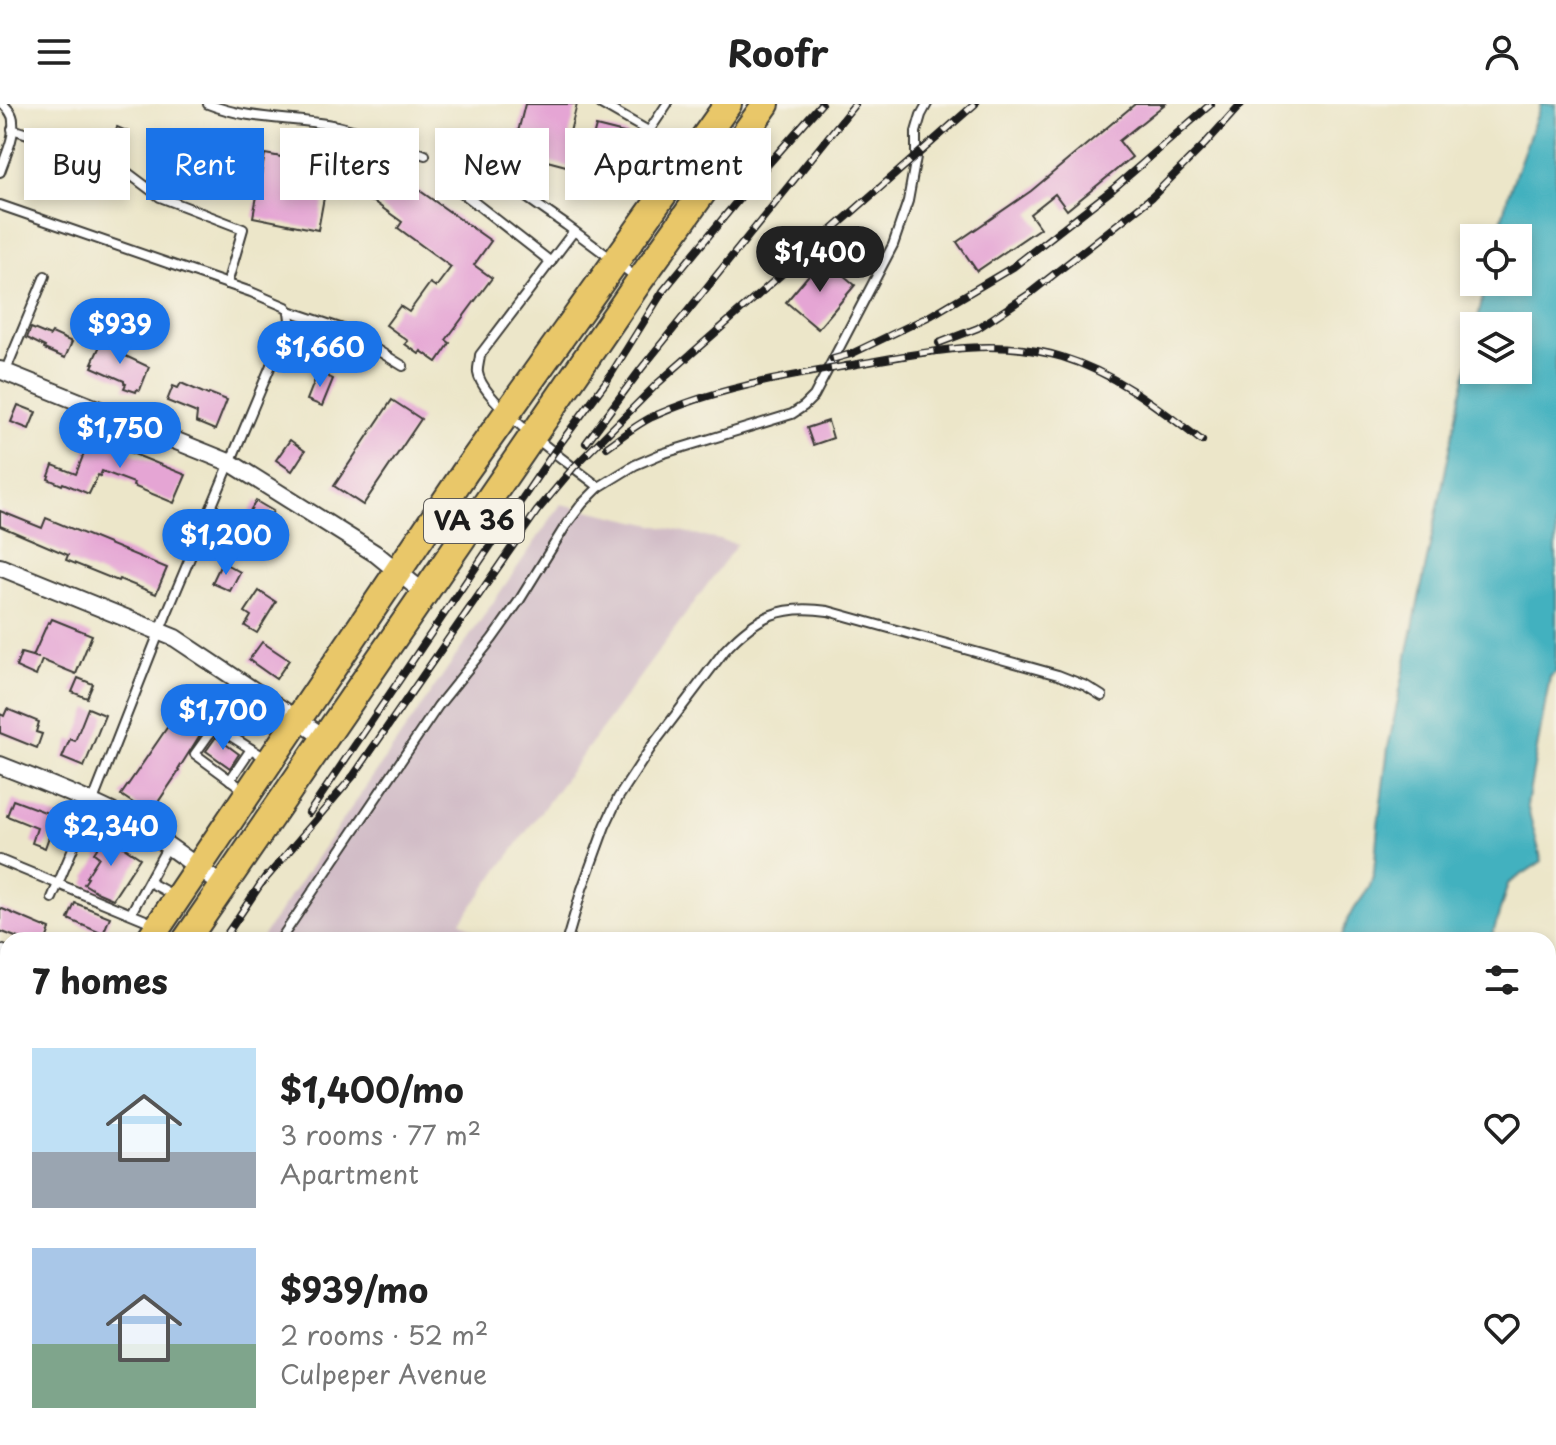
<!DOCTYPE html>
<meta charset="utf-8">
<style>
:root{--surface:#fff;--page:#f2f2f2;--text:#222;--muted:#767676;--accent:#1a73e8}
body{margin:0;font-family:"Playpen Sans",sans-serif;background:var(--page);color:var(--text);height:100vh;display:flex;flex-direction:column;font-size:30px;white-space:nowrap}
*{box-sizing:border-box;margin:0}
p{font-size:26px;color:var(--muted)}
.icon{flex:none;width:44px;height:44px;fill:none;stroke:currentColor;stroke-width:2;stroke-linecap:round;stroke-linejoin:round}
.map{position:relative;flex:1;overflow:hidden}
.sheet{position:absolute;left:0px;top:828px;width:1556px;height:514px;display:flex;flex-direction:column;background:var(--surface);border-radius:24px 24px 0 0;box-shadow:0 4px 12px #0003}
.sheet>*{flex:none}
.top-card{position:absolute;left:24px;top:24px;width:800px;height:72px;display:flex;gap:16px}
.tools{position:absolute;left:1460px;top:120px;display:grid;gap:16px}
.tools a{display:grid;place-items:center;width:72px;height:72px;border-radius:0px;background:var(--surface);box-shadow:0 4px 12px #0003;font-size:40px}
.price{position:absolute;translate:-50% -68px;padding:0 18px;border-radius:28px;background:var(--accent);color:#fff;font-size:26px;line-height:52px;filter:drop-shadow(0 2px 4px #0008)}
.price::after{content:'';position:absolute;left:50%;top:48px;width:24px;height:18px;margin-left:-12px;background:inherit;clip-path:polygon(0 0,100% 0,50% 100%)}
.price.on{background:#222;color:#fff}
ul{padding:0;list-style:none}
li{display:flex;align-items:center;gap:24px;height:200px;padding:0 32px}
li span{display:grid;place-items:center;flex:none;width:224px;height:160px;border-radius:0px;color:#555}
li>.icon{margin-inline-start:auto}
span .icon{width:96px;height:96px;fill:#fffc;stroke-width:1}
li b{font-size:34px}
h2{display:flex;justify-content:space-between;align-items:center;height:96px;padding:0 32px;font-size:34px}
.chip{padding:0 28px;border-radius:0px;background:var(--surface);box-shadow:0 4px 12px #0003;font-size:28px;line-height:72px}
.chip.on{background:var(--accent);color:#fff}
header{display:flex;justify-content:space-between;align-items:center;height:104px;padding:0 32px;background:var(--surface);font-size:36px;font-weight:700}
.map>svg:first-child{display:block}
.industrial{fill:#d2bdc7}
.water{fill:#43b1bf;stroke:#30666e;stroke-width:2}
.building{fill:#e5a5d4}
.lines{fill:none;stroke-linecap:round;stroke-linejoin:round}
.service-casing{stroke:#3b3a36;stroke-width:12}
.minor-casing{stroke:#3b3a36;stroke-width:20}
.trunk-casing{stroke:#3b3a36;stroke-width:30}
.service{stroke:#fff;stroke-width:8}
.minor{stroke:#fff;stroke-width:16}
.trunk{stroke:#e9c769;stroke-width:26}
.rail-casing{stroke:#1c1c1c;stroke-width:8}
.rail{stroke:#f7f3e8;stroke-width:5;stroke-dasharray:15;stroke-linecap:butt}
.labels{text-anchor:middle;stroke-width:6;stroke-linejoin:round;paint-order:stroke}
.shield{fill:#f7f3e8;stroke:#5e5c59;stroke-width:2}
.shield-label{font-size:26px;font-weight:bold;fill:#1c1c1c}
</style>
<header><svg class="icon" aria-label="menu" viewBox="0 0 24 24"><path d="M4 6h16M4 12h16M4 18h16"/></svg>Roofr<svg class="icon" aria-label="person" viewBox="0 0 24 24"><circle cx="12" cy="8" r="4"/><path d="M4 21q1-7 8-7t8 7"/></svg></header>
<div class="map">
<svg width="1556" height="1341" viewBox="0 0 1556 1341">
<rect width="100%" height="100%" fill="#f7f3e8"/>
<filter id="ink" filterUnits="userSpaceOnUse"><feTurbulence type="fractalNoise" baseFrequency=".0125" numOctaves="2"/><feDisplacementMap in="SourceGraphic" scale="16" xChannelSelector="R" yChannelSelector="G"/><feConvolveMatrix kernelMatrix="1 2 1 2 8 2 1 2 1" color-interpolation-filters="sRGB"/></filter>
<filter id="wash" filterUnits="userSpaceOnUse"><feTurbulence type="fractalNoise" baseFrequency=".006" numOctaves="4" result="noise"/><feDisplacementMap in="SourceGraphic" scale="32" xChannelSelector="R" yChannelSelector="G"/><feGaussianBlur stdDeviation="1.8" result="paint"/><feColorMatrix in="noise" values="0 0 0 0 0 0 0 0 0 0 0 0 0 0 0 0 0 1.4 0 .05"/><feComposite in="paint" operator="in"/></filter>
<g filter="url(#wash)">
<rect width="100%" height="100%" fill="#ece6c9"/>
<!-- industrial -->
<g class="industrial">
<polygon points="561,400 737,440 461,817 486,836 260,836"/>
<polygon points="8,1220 8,1334 625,1334 629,1341 0,1341 0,1234"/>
</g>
<!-- water -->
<g class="water">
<polygon points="1541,0 1556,0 1556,568 1550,573 1527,701 1542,757 1508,780 1491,836 1341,836 1348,814 1369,784 1374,768 1378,721 1388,644 1474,229 1474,266 1518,266 1518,222 1476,222 1486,178 1518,178 1518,134 1497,134 1508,91"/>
<polygon points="1556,1279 1556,1339 1550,1337 1535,1341 1256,1341 1257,1334 1548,1334 1548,1283"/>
</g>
<g id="blocks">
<!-- building -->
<g class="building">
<polygon points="525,0 577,0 569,32 592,37 596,22 628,30 624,46 645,52 638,81 513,48"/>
<polygon points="1135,0 1165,0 1119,37 1132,53 1067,106 1055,90 1030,110 1040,124 977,167 957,138 1031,87"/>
<polygon points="117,23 129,28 123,41 112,36"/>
<polygon points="265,50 330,62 332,53 389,65 491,137 474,161 492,174 446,236 450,239 437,258 421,247 419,250 405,240 408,237 386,221 400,202 409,208 430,179 436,183 451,163 398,124 402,118 374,98 325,88 318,126 253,113"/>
<polygon points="823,154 855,181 818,225 786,198"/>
<polygon points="31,224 50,232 52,229 72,238 65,254 44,245 45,243 27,234"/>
<polygon points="104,233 120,242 117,248 149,263 140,286 137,285 136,288 124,284 126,280 124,279 124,277 92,263 94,259 92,259"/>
<polygon points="318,268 333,275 322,302 307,296"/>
<polygon points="181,279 208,291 209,289 227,296 215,326 196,318 197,309 167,297 173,282 178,284"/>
<polygon points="392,296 421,315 363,401 334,382"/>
<polygon points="18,301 36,308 29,325 11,318"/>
<polygon points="828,317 833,334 813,341 807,324"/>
<polygon points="94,327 106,332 105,336 115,340 114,342 186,371 174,399 133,382 134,379 102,367 100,372 98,371 89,390 63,379 62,381 48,375 53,361 76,370 91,331"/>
<polygon points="290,336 305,347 292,367 276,356"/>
<polygon points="256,397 273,407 260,428 243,418"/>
<polygon points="0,407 42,424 46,414 167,464 156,490 119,475 118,477 66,456 68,451 0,422"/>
<polygon points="222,458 240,468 230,487 212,479"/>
<polygon points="259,487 276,498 257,529 245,522 251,512 245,508"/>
<polygon points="52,515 92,531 76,570 42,556 36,572 16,563 21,549 39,554 33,552 48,518 50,519"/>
<polygon points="262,538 289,556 276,575 249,556"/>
<polygon points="78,574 93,580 87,594 72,588"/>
<polygon points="88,604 105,611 84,663 62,654 70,635 75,637"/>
<polygon points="7,605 39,618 36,628 42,630 37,644 0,629 0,610 4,612"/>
<polygon points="177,609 203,626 178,666 179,667 150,710 121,691"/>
<polygon points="216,633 239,650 230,664 206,647"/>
<polygon points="13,696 61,714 54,731 50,730 45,744 32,739 37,724 7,712"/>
<polygon points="106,731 140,754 113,795 99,789 84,780 88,774 86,773 99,753 94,749"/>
<polygon points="75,799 110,813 103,830 68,815"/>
<polygon points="0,804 50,825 46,836 23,836 0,827"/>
</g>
</g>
</g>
<g filter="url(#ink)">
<use href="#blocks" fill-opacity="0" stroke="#3b3a36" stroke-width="2"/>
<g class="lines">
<defs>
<g id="service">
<path d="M208,0C251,17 293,13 337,22C367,29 396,39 425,51"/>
<polyline points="601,0 643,24 686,51"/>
<polyline points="12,25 112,57 160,93 243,125 227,180"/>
<polyline points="649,27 667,0"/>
<path d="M0,68C5,53 15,33 13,17C13,10 8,5 3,0"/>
<polyline points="0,101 251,188 286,203 289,207 290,216 166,511 92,699 52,794"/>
<path d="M574,127L480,251C480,256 477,264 478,269C483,300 573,362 599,383"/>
<polyline points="551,158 451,80 466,59 474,60 486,65 566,121 636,173"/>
<polyline points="289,207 343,225 403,262"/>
<polyline points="5,268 45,172"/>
<polyline points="237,576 216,609 215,622 267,655"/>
<polyline points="215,622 195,650 244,686"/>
<polyline points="230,676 251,645"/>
<polyline points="0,756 155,820"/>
<polyline points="149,778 173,791"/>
<polyline points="131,809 168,742"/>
<polyline points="280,836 438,602 492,535 519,497 566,421 582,400 599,383 635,361 661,350 792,310 804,302 814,292 893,141 908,97 916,53 916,28 921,11 927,0"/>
<path d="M567,836L582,785L605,722L618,694L652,642L725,546C757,512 781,500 828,507L1058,571L1086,582L1102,592"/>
<polyline points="0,958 8,963"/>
<polyline points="0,1007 8,994"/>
<polyline points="325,1334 349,1341"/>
<polyline points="166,1341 169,1334"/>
</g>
<g id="minor">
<polyline points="0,266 231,359 376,450 424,489"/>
<polyline points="0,463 175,534 325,634"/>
<path d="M0,661C40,677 81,692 120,712C156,731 190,758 223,782"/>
<polyline points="0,849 8,852"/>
</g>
<g id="trunk">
<polyline points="149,836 465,368 728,0"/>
<polyline points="186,836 640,176 766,0"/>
<polyline points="0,1054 8,1043"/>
<polyline points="0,1108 8,1097"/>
</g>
</defs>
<!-- service casing -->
<use href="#service" class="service-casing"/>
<!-- minor casing -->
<use href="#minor" class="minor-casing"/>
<!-- trunk casing -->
<use href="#trunk" class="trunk-casing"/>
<!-- service -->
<use href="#service" class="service"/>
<!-- minor -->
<use href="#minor" class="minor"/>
<!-- trunk -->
<use href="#trunk" class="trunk"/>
<defs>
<g id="rail">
<polyline points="939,239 978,224 1029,190 1152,93 1204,41 1241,0"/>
<polyline points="833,255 851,250 930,212 1013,163 1113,85 1211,0"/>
<polyline points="586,339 641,265 855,0"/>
<path d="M607,343C621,333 636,321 652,313C715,284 784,273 852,261C922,249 991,232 1062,253C1115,269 1159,304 1202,337"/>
<polyline points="309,709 554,348 608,275 663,187 763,66 821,0"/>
<polyline points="262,779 354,671 537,407 574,363 657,280 975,0"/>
<polyline points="223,836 266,772"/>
<polyline points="0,1162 8,1150"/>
</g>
</defs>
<!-- rail casing -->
<use href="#rail" class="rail-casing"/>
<!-- rail -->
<use href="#rail" class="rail"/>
</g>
</g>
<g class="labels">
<!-- shield labels -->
<rect class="shield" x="424" y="395" width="100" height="44" rx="6"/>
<g class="shield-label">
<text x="474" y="426">VA 36</text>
</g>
</g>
</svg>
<div class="tools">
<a><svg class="icon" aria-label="locate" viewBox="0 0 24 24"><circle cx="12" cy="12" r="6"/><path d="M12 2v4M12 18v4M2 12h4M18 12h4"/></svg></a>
<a><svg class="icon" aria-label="layers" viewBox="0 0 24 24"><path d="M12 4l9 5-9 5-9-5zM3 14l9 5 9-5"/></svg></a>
</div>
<b class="price on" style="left:820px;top:190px">$1,400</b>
<b class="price" style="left:120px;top:262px">$939</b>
<b class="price" style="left:320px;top:285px">$1,660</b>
<b class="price" style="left:120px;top:366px">$1,750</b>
<b class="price" style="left:226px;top:473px">$1,200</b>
<b class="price" style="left:223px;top:648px">$1,700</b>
<b class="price" style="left:111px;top:764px">$2,340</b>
<div class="top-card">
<a class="chip">Buy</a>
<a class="chip on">Rent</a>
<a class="chip">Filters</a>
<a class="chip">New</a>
<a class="chip">Apartment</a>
</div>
<section class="sheet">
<h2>7 homes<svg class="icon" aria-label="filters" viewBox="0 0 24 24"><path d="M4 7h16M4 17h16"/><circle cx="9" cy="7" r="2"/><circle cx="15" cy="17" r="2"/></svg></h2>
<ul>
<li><span style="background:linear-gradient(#bfe0f5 65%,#9aa5b1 0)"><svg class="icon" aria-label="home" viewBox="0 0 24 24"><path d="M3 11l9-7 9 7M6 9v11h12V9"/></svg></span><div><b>$1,400/mo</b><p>3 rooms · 77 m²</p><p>Apartment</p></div><svg class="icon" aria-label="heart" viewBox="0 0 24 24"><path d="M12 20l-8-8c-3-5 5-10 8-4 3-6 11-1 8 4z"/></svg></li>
<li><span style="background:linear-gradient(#a9c7e8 60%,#7fa58c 0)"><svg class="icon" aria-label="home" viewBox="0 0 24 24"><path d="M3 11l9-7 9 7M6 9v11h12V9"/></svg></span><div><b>$939/mo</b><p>2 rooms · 52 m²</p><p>Culpeper Avenue</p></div><svg class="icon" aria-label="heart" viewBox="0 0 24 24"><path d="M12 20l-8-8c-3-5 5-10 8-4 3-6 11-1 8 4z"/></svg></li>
</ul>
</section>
</div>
